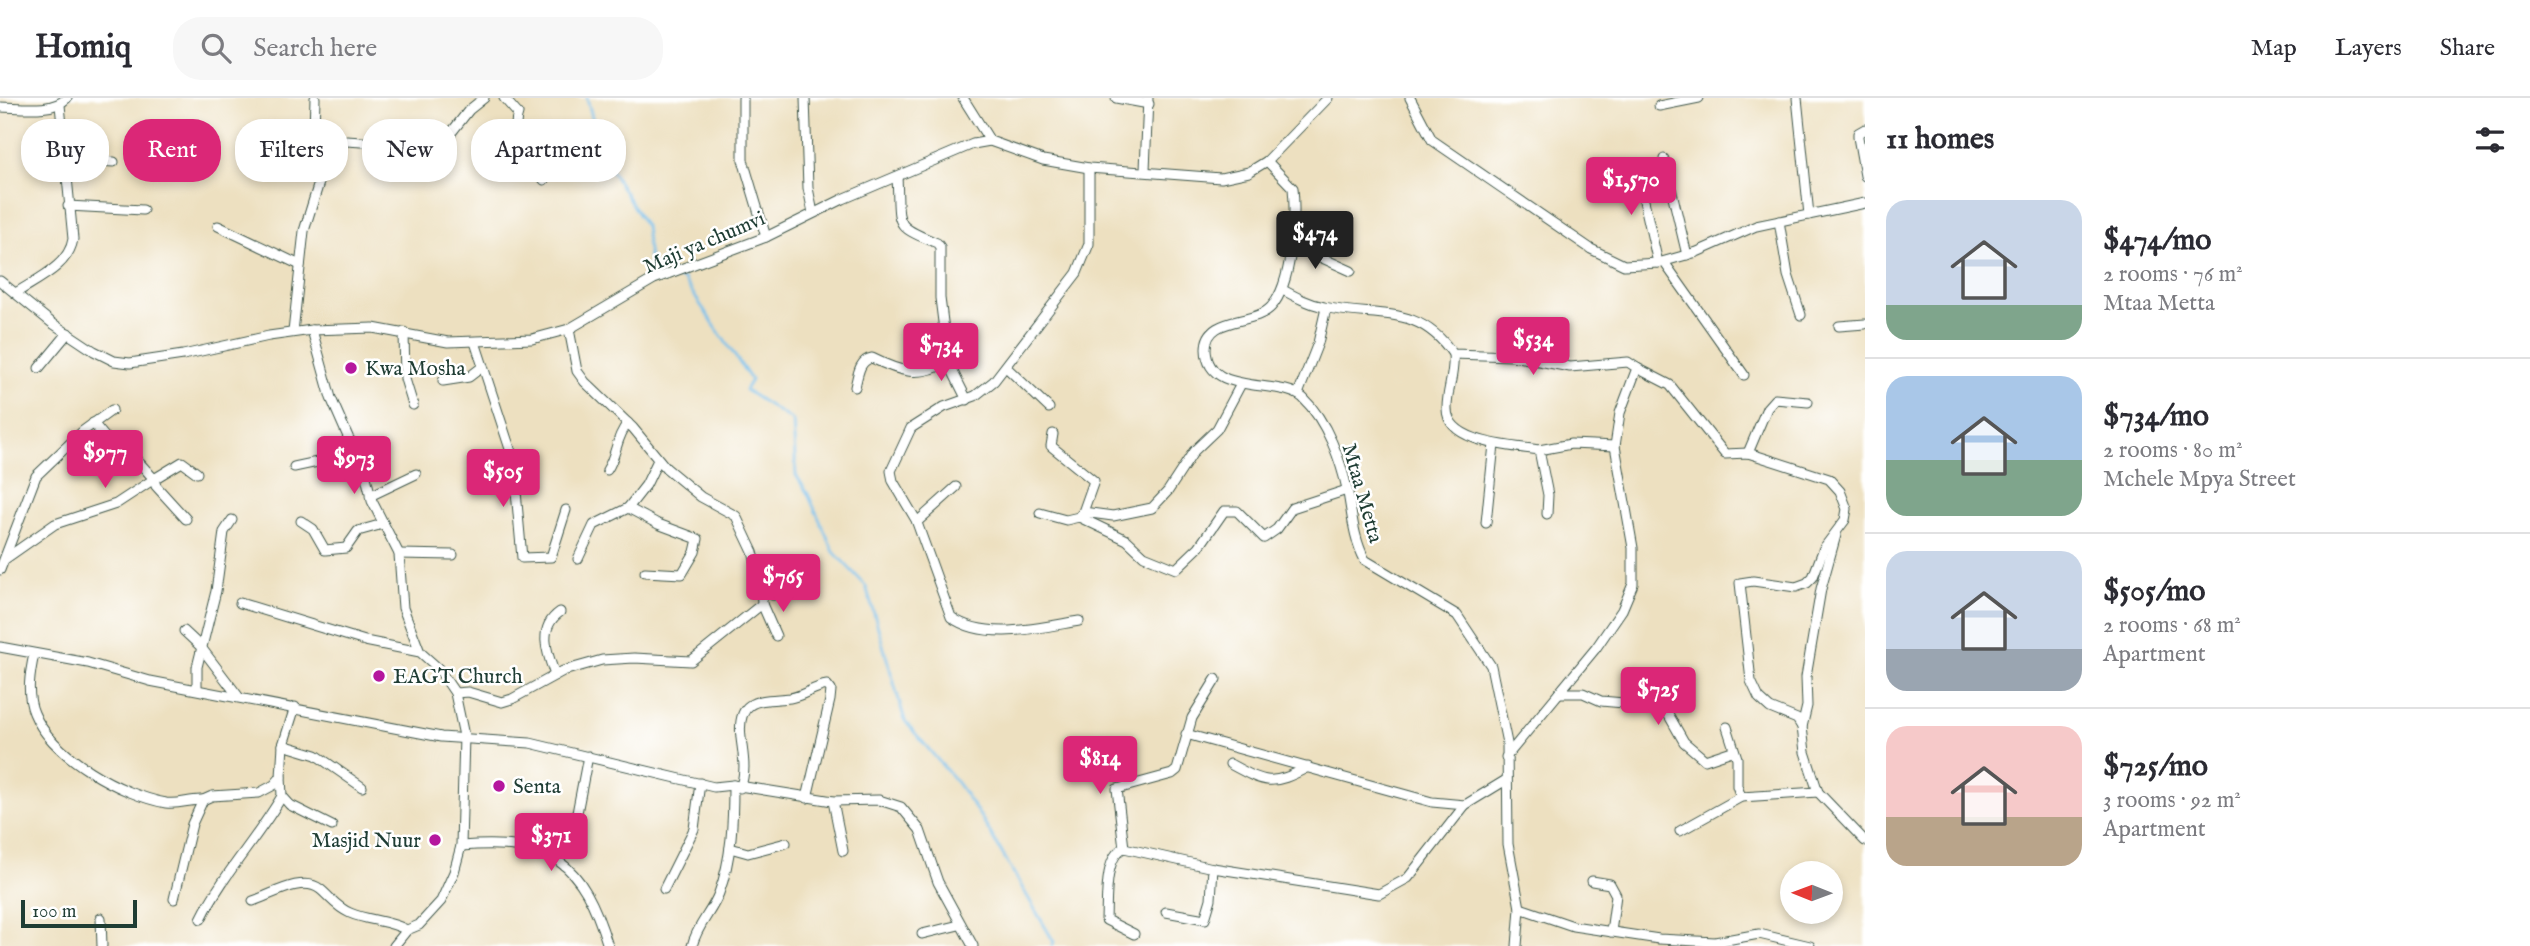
<!DOCTYPE html>
<meta charset="utf-8">
<style>
:root{--surface:#fff;--page:#f7f7f7;--text:#2b2b33;--muted:#7c7c81;--line:#e1e1e2;--accent:#db2777}
body{margin:0;font-family:"IM FELL English",serif;background:var(--page);color:var(--text);height:100vh;display:flex;flex-direction:column;font-size:26px;white-space:nowrap}
*{box-sizing:border-box;margin:0}
p{font-size:23px;color:var(--muted)}
.icon{flex:none;width:38px;height:38px;fill:none;stroke:currentColor;stroke-width:2;stroke-linecap:round;stroke-linejoin:round}
.map{position:relative;flex:1;overflow:hidden}
.sheet{display:flex;flex-direction:column;background:var(--surface);width:665px}
.sheet>*{flex:none}
.guide{position:absolute;left:21px;top:21px;width:665px;height:63px;display:flex;gap:14px}
.needle{width:46px;rotate:271deg}
.tools{position:absolute;left:1780px;top:763px;display:grid;gap:14px}
.tools a{display:grid;place-items:center;width:63px;height:63px;border-radius:50%;background:var(--surface);box-shadow:0 4px 10px #0003;font-size:35px}
.scale{position:absolute;left:21px;bottom:18px;width:116px;box-sizing:border-box;padding-left:7px;border:4px solid #1f3d34;border-top:0;font-size:19px;line-height:24px;white-space:nowrap;color:#1f3d34;-webkit-text-stroke:5px #fff;paint-order:stroke}
.price{position:absolute;translate:-50% -60px;padding:0 16px;border-radius:7px;background:var(--accent);color:#fff;font-size:23px;line-height:46px;filter:drop-shadow(0 2px 4px #0008)}
.price::after{content:'';position:absolute;left:50%;top:42px;width:21px;height:16px;margin-left:-10px;background:inherit;clip-path:polygon(0 0,100% 0,50% 100%)}
.price.current{background:#222;color:#fff}
ul{padding:0;list-style:none}
li{display:flex;align-items:center;gap:21px;height:175px;padding:0 21px}
li+li{border-top:2px solid var(--line)}
li span{display:grid;place-items:center;flex:none;width:196px;height:140px;border-radius:21px;color:#555}
li>.icon{margin-inline-start:auto}
span .icon{width:84px;height:84px;fill:#fffc;stroke-width:1}
li b{font-size:30px}
h2{display:flex;justify-content:space-between;align-items:center;height:84px;padding:0 21px;font-size:30px}
.pill{padding:0 24px;border-radius:28px;background:var(--surface);box-shadow:0 4px 10px #0003;font-size:24px;line-height:63px}
.pill.current{background:var(--accent);color:#fff}
header{display:flex;align-items:center;gap:42px;box-sizing:border-box;height:98px;padding:0 35px;background:var(--surface);border-bottom:2px solid var(--line)}
header strong{font-size:33px}
nav{display:flex;gap:38px;margin-inline-start:auto;font-size:24px}
.search{width:490px;height:63px;background:var(--page);display:flex;align-items:center;gap:18px;box-sizing:border-box;padding:0 24px;border-radius:28px;color:var(--muted);font-size:26px}
main{display:flex;flex:1;min-height:0}
.map>svg:first-child{display:block}
.lines{fill:none;stroke-linecap:round;stroke-linejoin:round}
.stream{stroke:#74c0ee;stroke-width:2.5}
.minor-casing{stroke:#3e5549;stroke-width:11}
.minor{stroke:#fff;stroke-width:9}
.poi-dot{fill:#b5179e;stroke:#fff;stroke-width:2.5}
.labels{text-anchor:middle;stroke-width:5;stroke-linejoin:round;paint-order:stroke}
.street-label{font-size:21px;fill:#1f3d34;stroke:#fff}
.poi-label{font-size:21px;fill:#1f3d34;stroke:#fff;text-anchor:start}
</style>
<header>
<strong>Homiq</strong>
<div class="search"><svg class="icon" aria-label="search" viewBox="0 0 24 24"><circle cx="10" cy="10" r="6"/><path d="M15 15l6 6"/></svg>Search here</div>
<nav><a>Map</a><a>Layers</a><a>Share</a></nav>
</header>
<main>
<div class="map">
<svg width="1865" height="848" viewBox="0 0 1865 848">
<rect width="100%" height="100%" fill="#fff"/>
<filter id="ink" filterUnits="userSpaceOnUse"><feTurbulence type="fractalNoise" baseFrequency=".0143" numOctaves="2"/><feDisplacementMap in="SourceGraphic" scale="14" xChannelSelector="R" yChannelSelector="G"/><feConvolveMatrix kernelMatrix="1 2 1 2 8 2 1 2 1" color-interpolation-filters="sRGB"/></filter>
<filter id="wash" filterUnits="userSpaceOnUse"><feTurbulence type="fractalNoise" baseFrequency=".00686" numOctaves="4" result="noise"/><feDisplacementMap in="SourceGraphic" scale="28" xChannelSelector="R" yChannelSelector="G"/><feGaussianBlur stdDeviation="1.57" result="paint"/><feColorMatrix in="noise" values="0 0 0 0 0 0 0 0 0 0 0 0 0 0 0 0 0 1.4 0 .05"/><feComposite in="paint" operator="in"/></filter>
<g filter="url(#wash)">
<rect width="100%" height="100%" fill="#ede0c0"/>
<g class="lines">
<!-- stream -->
<g class="stream">
<polyline points="587,0 602,57 645,128 650,169 662,174"/>
<polyline points="672,178 684,182 751,282 745,292 793,323 796,377 808,396 834,454 866,488 905,623 958,686 982,721 1054,844 1052,848"/>
</g>
</g>
</g>
<g filter="url(#ink)">
<g class="lines">
<defs>
<g id="minor">
<path d="M504,0L518,16C509,39 532,64 544,82"/>
<polyline points="743,0 743,62 766,139"/>
<polyline points="805,0 808,90 813,115"/>
<polyline points="963,0 990,43"/>
<polyline points="1116,0 1149,6"/>
<polyline points="1410,0 1432,42 1591,151 1624,167 1658,165 1697,154 1756,128 1865,105"/>
<polyline points="1797,0 1809,117"/>
<polyline points="1659,8 1699,0"/>
<path d="M0,9C20,9 52,15 67,0"/>
<polyline points="1865,31 1858,35 1858,39 1865,78"/>
<polyline points="315,41 440,49 469,12 484,0"/>
<polyline points="64,61 114,64"/>
<polyline points="1664,61 1687,157"/>
<path d="M1267,63L1293,90C1296,120 1292,187 1271,209C1253,228 1206,217 1206,251C1207,300 1280,279 1303,300C1327,323 1341,363 1348,395C1352,417 1354,442 1365,462L1457,517L1491,568L1507,645L1508,746L1520,810L1517,848"/>
<polyline points="1636,67 1658,165"/>
<polyline points="1145,72 1148,0"/>
<polyline points="68,108 143,112"/>
<polyline points="1779,123 1788,177 1801,217"/>
<polyline points="218,128 300,167"/>
<polyline points="1291,146 1351,173"/>
<polyline points="1664,164 1744,277"/>
<polyline points="0,183 52,225 94,253 114,263 130,265 183,257 269,238 312,232 373,230 448,244 532,241 569,231 654,181 766,139 843,101 973,46 990,43 1043,62 1089,70 1221,80 1249,74 1267,63 1328,0"/>
<path d="M1283,192C1296,199 1309,206 1324,209C1377,221 1417,204 1453,256L1512,258L1570,269L1628,264L1637,270L1620,315L1615,348L1633,450V486L1622,512L1596,550L1506,659"/>
<path d="M16,195C37,181 69,168 73,141L60,7"/>
<polyline points="1839,228 1865,226"/>
<polyline points="312,232 331,300 349,341 360,355 372,403 399,456 403,510 420,554"/>
<polyline points="293,234 304,133 322,75 314,32 315,0"/>
<polyline points="404,234 405,281 413,307"/>
<polyline points="475,244 513,360 522,460 551,459 566,412"/>
<path d="M1453,256C1455,276 1447,291 1447,310C1446,346 1514,348 1539,352L1548,397L1547,416"/>
<polyline points="948,264 967,302"/>
<polyline points="1006,269 1049,310"/>
<polyline points="39,270 68,235"/>
<polyline points="1637,270 1670,287 1725,356 1748,355 1829,381 1840,393 1847,411 1845,422 1824,450 1813,479 1807,485 1796,489 1753,483 1740,485 1751,583 1759,600 1770,610 1797,621 1802,629"/>
<polyline points="443,283 469,279 482,269"/>
<path d="M855,289C858,277 859,262 872,260C900,274 919,280 948,264L940,200V149L937,145C891,127 900,127 897,79"/>
<polyline points="1298,296 1318,245 1326,210"/>
<polyline points="93,325 114,350 137,362 154,381 182,364 197,375"/>
<polyline points="1053,336 1051,348 1094,383 1083,414"/>
<polyline points="1539,352 1571,346 1615,348"/>
<polyline points="1748,355 1767,310 1775,301 1808,304"/>
<polyline points="294,369 360,355"/>
<path d="M607,372C617,357 616,338 628,325"/>
<polyline points="370,398 416,376"/>
<polyline points="628,410 658,426 698,441 695,454 682,476 645,474"/>
<polyline points="1040,415 1066,422 1079,419 1127,442 1144,458 1176,471 1199,449 1224,413 1237,413 1264,440 1277,431 1292,410 1347,392"/>
<polyline points="1079,419 1083,414 1113,418 1152,410 1168,393 1194,353 1217,331 1241,286"/>
<polyline points="301,423 313,431 325,452 346,450 358,433 383,426"/>
<polyline points="917,424 956,389"/>
<polyline points="1486,425 1494,346"/>
<polyline points="1836,437 1821,491 1806,579 1807,608 1802,629 1805,654 1818,694 1865,743"/>
<polyline points="399,456 453,457"/>
<polyline points="5,461 55,426 116,406 154,381 156,388 186,421"/>
<polyline points="578,461 594,427 628,410 646,387 658,362"/>
<polyline points="0,472 36,378 83,333 112,312"/>
<polyline points="762,485 773,497 804,484"/>
<polyline points="240,505 365,543 420,554 438,570 455,595 464,638 461,748 454,774 441,803 419,827 407,832 394,848"/>
<polyline points="762,506 776,538"/>
<path d="M1079,523C1042,529 985,544 951,519L916,422L893,383L891,373L911,330L944,309L975,298L994,283L1077,175L1089,146V70"/>
<polyline points="184,533 200,548 238,598"/>
<polyline points="0,549 88,565 150,583 441,639 530,645 714,689 733,687 833,703 879,702 901,709 920,732 938,784 973,848"/>
<path d="M34,556C30,575 26,596 34,615C52,659 122,697 166,705C180,707 190,701 203,702"/>
<path d="M555,577C547,555 537,530 560,514"/>
<polyline points="197,591 197,569 216,493 224,434 232,422"/>
<polyline points="455,595 468,594 502,604 512,601 563,573 602,562 634,560 691,563 762,506 761,484 753,454 736,418 701,399 666,370 633,330 585,284 577,273 569,231"/>
<polyline points="1559,595 1583,595 1601,603 1658,608 1667,614 1684,644 1705,662 1732,653"/>
<polyline points="1727,629 1737,660 1737,688 1741,699"/>
<polyline points="1186,636 1432,704 1465,707 1506,682"/>
<polyline points="283,647 316,657 362,689"/>
<path d="M1230,666C1265,685 1271,689 1308,669"/>
<polyline points="281,679 282,698 290,707 332,728"/>
<path d="M740,690C747,673 743,657 741,640C736,598 762,603 790,600C803,598 814,589 827,587L831,592L830,602L807,700"/>
<polyline points="833,703 843,753"/>
<polyline points="577,715 588,658"/>
<polyline points="1680,733 1741,699 1818,694"/>
<path d="M461,748C551,741 582,762 608,848"/>
<polyline points="730,750 748,755 786,745"/>
<polyline points="1124,750 1213,770 1379,796 1408,780 1465,707"/>
<polyline points="1592,783 1610,786 1616,797 1611,834"/>
<polyline points="664,791 694,731 700,685"/>
<polyline points="174,801 192,726 203,702 212,698 259,695 274,687 281,679 283,647 295,609"/>
<path d="M253,803C271,797 303,777 320,791C331,800 336,809 350,815C369,823 388,822 407,832"/>
<polyline points="1520,810 1573,828 1659,841 1715,844 1759,836 1810,848"/>
<polyline points="1166,814 1205,821 1211,801 1213,770"/>
<polyline points="101,820 102,848"/>
<path d="M201,821C223,776 257,741 282,698"/>
<polyline points="922,836 959,827"/>
<path d="M1134,836L1106,822C1107,803 1104,758 1124,750L1117,691L1172,676L1177,672L1192,620L1216,581"/>
<path d="M692,848C697,827 712,814 719,795C732,760 733,723 733,687"/>
</g>
</defs>
<!-- minor casing -->
<use href="#minor" class="minor-casing"/>
<!-- minor -->
<use href="#minor" class="minor"/>
</g>
</g>
<!-- markers -->
<g class="poi-dot">
<circle cx="351" cy="270" r="7"/>
<circle cx="379" cy="578" r="7"/>
<circle cx="499" cy="688" r="7"/>
<circle cx="435" cy="742" r="7"/>
</g>
<g class="labels">
<!-- street labels -->
<g class="street-label">
<text transform="translate(704 144) rotate(-23)" y="7">Maji ya chumvi</text>
<text transform="translate(1363 395) rotate(74)" y="7">Mtaa Metta</text>
</g>
<!-- poi labels -->
<g class="poi-label">
<text x="365" y="277">Kwa Mosha</text>
<text x="393" y="585">EAGT Church</text>
<text x="513" y="695">Senta</text>
<text x="421" y="749" text-anchor="end">Masjid Nuur</text>
</g>
</g>
</svg>
<div class="tools">
<a><svg class="needle" viewBox="-14 -14 28 28"><path d="M0-13l5 13h-10z" fill="#e53935"/><path d="M0 13l5-13h-10z" fill="#7c7c81"/></svg></a>
</div>
<div class="scale">100 m</div>
<b class="price" style="left:1631px;top:119px">$1,570</b>
<b class="price current" style="left:1315px;top:173px">$474</b>
<b class="price" style="left:1533px;top:279px">$534</b>
<b class="price" style="left:941px;top:285px">$734</b>
<b class="price" style="left:105px;top:392px">$977</b>
<b class="price" style="left:354px;top:398px">$973</b>
<b class="price" style="left:503px;top:411px">$505</b>
<b class="price" style="left:783px;top:516px">$765</b>
<b class="price" style="left:1658px;top:629px">$725</b>
<b class="price" style="left:1100px;top:698px">$814</b>
<b class="price" style="left:551px;top:775px">$371</b>
<div class="guide">
<a class="pill">Buy</a>
<a class="pill current">Rent</a>
<a class="pill">Filters</a>
<a class="pill">New</a>
<a class="pill">Apartment</a>
</div>
</div>
<section class="sheet">
<h2>11 homes<svg class="icon" aria-label="filters" viewBox="0 0 24 24"><path d="M4 7h16M4 17h16"/><circle cx="9" cy="7" r="2"/><circle cx="15" cy="17" r="2"/></svg></h2>
<ul>
<li><span style="background:linear-gradient(#c9d6e8 75%,#7fa58c 0)"><svg class="icon" aria-label="home" viewBox="0 0 24 24"><path d="M3 11l9-7 9 7M6 9v11h12V9"/></svg></span><div><b>$474/mo</b><p>2 rooms · 76 m²</p><p>Mtaa Metta</p></div></li>
<li><span style="background:linear-gradient(#a9c7e8 60%,#7fa58c 0)"><svg class="icon" aria-label="home" viewBox="0 0 24 24"><path d="M3 11l9-7 9 7M6 9v11h12V9"/></svg></span><div><b>$734/mo</b><p>2 rooms · 80 m²</p><p>Mchele Mpya Street</p></div></li>
<li><span style="background:linear-gradient(#c9d6e8 70%,#9aa5b1 0)"><svg class="icon" aria-label="home" viewBox="0 0 24 24"><path d="M3 11l9-7 9 7M6 9v11h12V9"/></svg></span><div><b>$505/mo</b><p>2 rooms · 68 m²</p><p>Apartment</p></div></li>
<li><span style="background:linear-gradient(#f6c9c9 65%,#b9a48a 0)"><svg class="icon" aria-label="home" viewBox="0 0 24 24"><path d="M3 11l9-7 9 7M6 9v11h12V9"/></svg></span><div><b>$725/mo</b><p>3 rooms · 92 m²</p><p>Apartment</p></div></li>
</ul>
</section>
</main>
